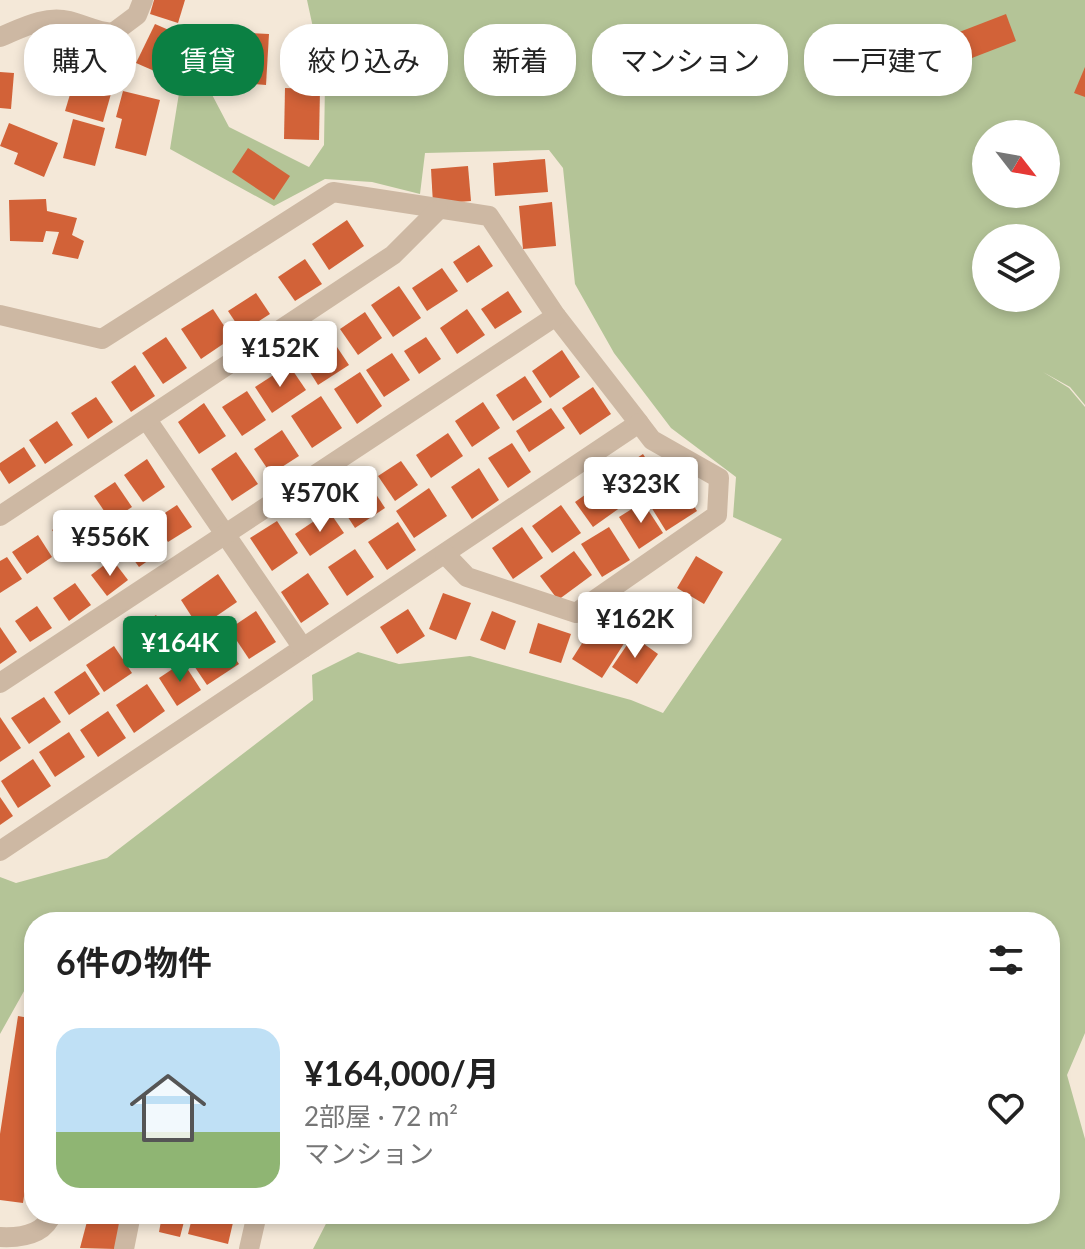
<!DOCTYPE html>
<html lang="ja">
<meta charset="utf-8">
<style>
:root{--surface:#fff;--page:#f2f2f2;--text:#222;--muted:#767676;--accent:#0b8043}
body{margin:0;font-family:Lato,"Noto Sans JP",sans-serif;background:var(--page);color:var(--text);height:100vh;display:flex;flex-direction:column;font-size:30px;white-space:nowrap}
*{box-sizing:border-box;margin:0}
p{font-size:26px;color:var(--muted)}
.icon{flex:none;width:44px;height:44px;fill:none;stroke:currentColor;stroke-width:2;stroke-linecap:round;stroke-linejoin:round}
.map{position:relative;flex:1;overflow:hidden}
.details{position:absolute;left:24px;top:912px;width:1036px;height:312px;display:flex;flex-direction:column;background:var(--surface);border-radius:32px;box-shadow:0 4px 12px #0003}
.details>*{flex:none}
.guide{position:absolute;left:24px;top:24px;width:1038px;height:72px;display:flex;gap:16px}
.needle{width:52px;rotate:121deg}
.fabs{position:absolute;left:972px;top:120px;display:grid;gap:16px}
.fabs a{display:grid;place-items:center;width:88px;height:88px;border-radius:50%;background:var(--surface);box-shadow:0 4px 12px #0003;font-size:40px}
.price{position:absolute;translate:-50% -68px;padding:0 18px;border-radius:8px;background:#fff;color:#222;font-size:26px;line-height:52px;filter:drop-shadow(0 2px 4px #0008)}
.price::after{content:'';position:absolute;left:50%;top:48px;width:24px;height:18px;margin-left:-12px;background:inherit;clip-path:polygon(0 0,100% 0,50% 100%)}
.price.on{background:var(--accent);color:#fff}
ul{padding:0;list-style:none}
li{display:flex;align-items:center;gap:24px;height:200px;padding:0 32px}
li span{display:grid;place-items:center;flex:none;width:224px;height:160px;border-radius:24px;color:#555}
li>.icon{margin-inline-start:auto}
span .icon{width:96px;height:96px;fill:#fffc;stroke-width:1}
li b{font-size:34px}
h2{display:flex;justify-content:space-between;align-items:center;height:96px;padding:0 32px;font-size:34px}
.pill{padding:0 28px;border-radius:32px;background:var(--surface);box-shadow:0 4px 12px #0003;font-size:28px;line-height:72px}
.pill.on{background:var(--accent);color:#fff}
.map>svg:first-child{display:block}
.green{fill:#b4c497;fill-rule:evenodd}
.building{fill:#d26238}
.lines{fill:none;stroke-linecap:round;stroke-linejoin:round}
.minor{stroke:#cdb8a3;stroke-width:20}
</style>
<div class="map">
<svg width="1085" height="1249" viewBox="0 0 1085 1249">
<rect width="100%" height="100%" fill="#f4e8d8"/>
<!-- green -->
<path class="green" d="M307,0H1085V405L1070,387L1043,372L1069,388L1085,407V1033L1067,1075L1085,1139V1249H313L331,1214H1050V922H34V982L28,984L0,1034V877L16,883L107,858L313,700L312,675L358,652L399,664L470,656L631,700L663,713L782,539L733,517L736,477L671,428L614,353L575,284L563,168L549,150L425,153L420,194L372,182L325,179L274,206L170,149L180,87H208L229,127L309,167L324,145L325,83ZM986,134H1046V194H986ZM986,238H1046V298H986Z"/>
<!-- building -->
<g class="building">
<polygon points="154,0 185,0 178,23 150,14"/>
<polygon points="1006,14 1016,41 946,68 936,41"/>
<polygon points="155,24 178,34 159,73 136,63"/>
<polygon points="231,32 269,34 266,85 228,82"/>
<polygon points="120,47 135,56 129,66 114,58"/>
<polygon points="81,58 118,69 103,122 65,111"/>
<polygon points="908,67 913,81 889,89 884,75"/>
<polygon points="1085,67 1085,97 1074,93"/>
<polygon points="0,72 14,73 11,109 0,108"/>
<polygon points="285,88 320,89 319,140 284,139"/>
<polygon points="123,91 160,100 146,156 115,148 122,119 116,117"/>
<polygon points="73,119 105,128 95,166 63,158"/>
<polygon points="9,123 58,143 44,177 14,164 18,153 0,146"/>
<polygon points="248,148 290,176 274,200 232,172"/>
<polygon points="545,159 548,192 495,196 493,163"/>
<polygon points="468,166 471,201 433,204 431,169"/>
<polygon points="46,199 47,211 77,218 72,235 84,241 78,259 52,254 59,232 46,231 43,242 10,241 9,200"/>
<polygon points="552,202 556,246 523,249 519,206"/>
<polygon points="347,220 364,246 329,270 312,244"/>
<polygon points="479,245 493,266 467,283 453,262"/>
<polygon points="305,259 322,284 295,301 278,277"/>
<polygon points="442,268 458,291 427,311 412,288"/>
<polygon points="399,286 421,318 393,337 371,305"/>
<polygon points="508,291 522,312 495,329 481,309"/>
<polygon points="256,293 270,314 242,332 228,311"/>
<polygon points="213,309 232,338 201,359 181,329"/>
<polygon points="467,309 485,335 457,354 440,328"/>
<polygon points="365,312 382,338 358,355 340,329"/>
<polygon points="166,337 187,368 163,384 142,353"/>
<polygon points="426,337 441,359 419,374 404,351"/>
<polygon points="333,341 349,365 318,385 303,361"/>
<polygon points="562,350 580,377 550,398 532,371"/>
<polygon points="392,353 410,380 384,397 366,370"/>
<polygon points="135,365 155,396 131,412 111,382"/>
<polygon points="289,365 306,390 272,413 255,387"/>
<polygon points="360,372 382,406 357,424 334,389"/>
<polygon points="525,376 542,402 513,421 496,395"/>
<polygon points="593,387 611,414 580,435 562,408"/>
<polygon points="247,391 266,420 242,436 222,407"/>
<polygon points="321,396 342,428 312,448 291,416"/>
<polygon points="96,397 113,422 88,439 71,413"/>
<polygon points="483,402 500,428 472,447 455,421"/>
<polygon points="204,403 226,436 199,454 178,422"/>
<polygon points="551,408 565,428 529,452 516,431"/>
<polygon points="57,421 73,445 45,464 29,440"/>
<polygon points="282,430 299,456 271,474 254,449"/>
<polygon points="448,433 463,456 431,478 416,455"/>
<polygon points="512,443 531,472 508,488 488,458"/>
<polygon points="24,447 36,466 9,484 0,470 0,463"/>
<polygon points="236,452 258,484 232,501 211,469"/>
<polygon points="643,454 660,480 625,503 608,477"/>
<polygon points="147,459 165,487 143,502 124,475"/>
<polygon points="401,461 418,485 395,501 378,476"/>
<polygon points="479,468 499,500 472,519 451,487"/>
<polygon points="115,482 132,507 111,521 94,496"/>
<polygon points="368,482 385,508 355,528 338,502"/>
<polygon points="603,482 621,507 593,527 575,502"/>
<polygon points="679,482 697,511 666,531 648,502"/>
<polygon points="429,488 447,516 414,538 396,511"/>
<polygon points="643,502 663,533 639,549 619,517"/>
<polygon points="177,505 192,527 168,542 154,520"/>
<polygon points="561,505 581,533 552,553 532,526"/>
<polygon points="329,511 344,533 310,556 295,534"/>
<polygon points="79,512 93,534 67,552 52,530"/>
<polygon points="277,521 298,553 272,571 250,538"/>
<polygon points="398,522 416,550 387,570 368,542"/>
<polygon points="522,527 543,558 513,579 492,548"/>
<polygon points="609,527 630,560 602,577 581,544"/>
<polygon points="146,528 162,551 139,567 123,545"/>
<polygon points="38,535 52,557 27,574 12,552"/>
<polygon points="355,549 374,577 347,596 328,567"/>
<polygon points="574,551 592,575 558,600 540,576"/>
<polygon points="696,556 723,572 704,604 677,588"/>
<polygon points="7,557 22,579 0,593 0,561"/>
<polygon points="112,559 128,580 107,596 91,575"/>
<polygon points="308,573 329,604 301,623 281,592"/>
<polygon points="218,574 237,602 199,628 181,600"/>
<polygon points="75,583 91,605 69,621 53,598"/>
<polygon points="443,593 471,603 456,640 429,629"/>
<polygon points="646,593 681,617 668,638 632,615"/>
<polygon points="37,606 52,628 30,642 15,621"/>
<polygon points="408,609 425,636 397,654 380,627"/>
<polygon points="256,611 276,642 249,659 229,629"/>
<polygon points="492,611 516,621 505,650 480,640"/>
<polygon points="156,615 174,642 143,664 125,636"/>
<polygon points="600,615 630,634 602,678 572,659"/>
<polygon points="538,623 571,634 561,663 529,653"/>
<polygon points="0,627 17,652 0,664"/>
<polygon points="218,633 239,664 207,685 186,654"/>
<polygon points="633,636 658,654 637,684 612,667"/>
<polygon points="114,646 132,673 104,692 86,665"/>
<polygon points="183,662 201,690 177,706 159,678"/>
<polygon points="85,671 100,694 69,715 54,692"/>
<polygon points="147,684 165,711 134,733 116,705"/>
<polygon points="44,697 61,722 29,744 11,718"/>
<polygon points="108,711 126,738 98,757 80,730"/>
<polygon points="0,717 21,748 0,762"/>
<polygon points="69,732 85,757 55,777 39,752"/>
<polygon points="33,759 51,786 18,808 1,781"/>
<polygon points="0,797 13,816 0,825"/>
<polygon points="30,1014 34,1015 34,1129 23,1203 0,1200 0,1134 18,1016 29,1018"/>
<polygon points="89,1214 122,1220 115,1249 80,1248"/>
<polygon points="152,1214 186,1214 180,1237 159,1232 161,1221 151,1219"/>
<polygon points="193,1214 235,1214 228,1244 188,1234"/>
</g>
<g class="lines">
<!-- minor -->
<g class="minor">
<path d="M0,37C22,28 45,15 69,21C85,25 96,32 113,33L137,15L143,0"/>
<polyline points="0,315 102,339 333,192 489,216 556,316 639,423 0,851"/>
<polyline points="147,420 303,648"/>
<polyline points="0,516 393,255 438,210"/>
<polyline points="445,554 467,577 576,613 717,515 719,478 652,440 639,423"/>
<polyline points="0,683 556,316"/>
<path d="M0,1237C20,1238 44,1235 52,1214"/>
<polyline points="124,1249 131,1214"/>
<polyline points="249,1249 257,1214"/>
</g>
</g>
</svg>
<div class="fabs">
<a><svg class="needle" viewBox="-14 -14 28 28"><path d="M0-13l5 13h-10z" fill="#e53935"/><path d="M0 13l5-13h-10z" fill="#767676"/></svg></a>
<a><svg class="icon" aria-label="layers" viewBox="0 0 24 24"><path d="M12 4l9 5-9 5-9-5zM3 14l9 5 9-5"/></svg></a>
</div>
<b class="price" style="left:280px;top:389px">¥152K</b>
<b class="price" style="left:641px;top:525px">¥323K</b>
<b class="price" style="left:320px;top:534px">¥570K</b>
<b class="price" style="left:110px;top:578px">¥556K</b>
<b class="price" style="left:635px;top:660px">¥162K</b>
<b class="price on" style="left:180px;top:684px">¥164K</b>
<div class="guide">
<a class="pill">購入</a>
<a class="pill on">賃貸</a>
<a class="pill">絞り込み</a>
<a class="pill">新着</a>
<a class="pill">マンション</a>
<a class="pill">一戸建て</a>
</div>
<section class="details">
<h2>6件の物件<svg class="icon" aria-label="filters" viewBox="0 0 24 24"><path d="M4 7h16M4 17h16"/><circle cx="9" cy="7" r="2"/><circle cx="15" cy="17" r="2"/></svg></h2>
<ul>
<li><span style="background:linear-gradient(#bfe0f5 65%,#8fb573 0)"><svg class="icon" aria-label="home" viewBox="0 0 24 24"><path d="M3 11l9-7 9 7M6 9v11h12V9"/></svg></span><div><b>¥164,000/月</b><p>2部屋 · 72 m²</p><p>マンション</p></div><svg class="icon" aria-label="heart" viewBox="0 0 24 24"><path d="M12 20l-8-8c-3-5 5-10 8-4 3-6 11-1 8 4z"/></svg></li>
</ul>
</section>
</div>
